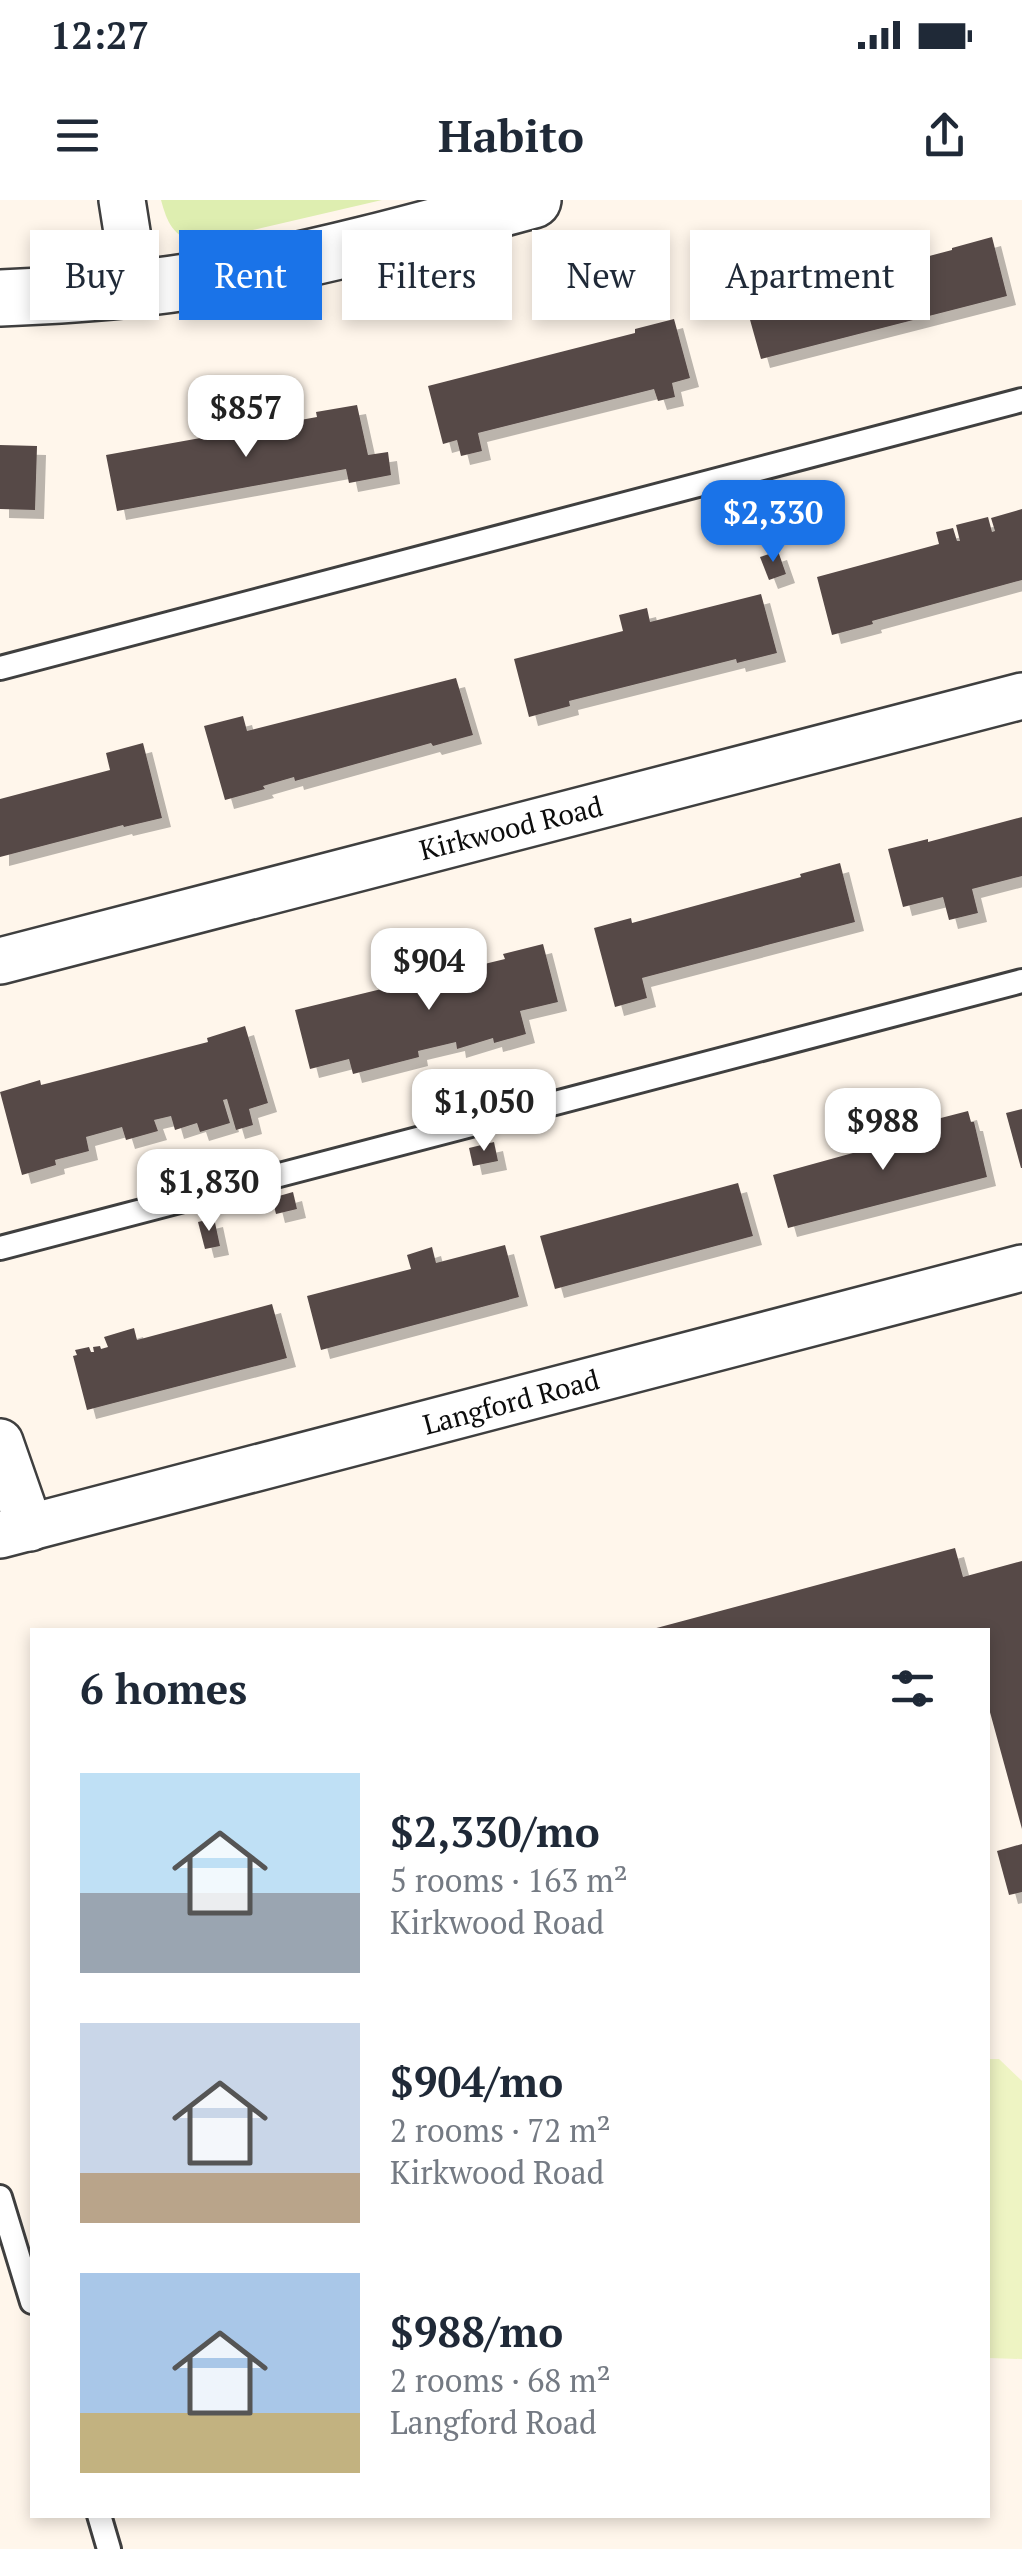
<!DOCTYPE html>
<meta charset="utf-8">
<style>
:root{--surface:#fff;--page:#f2f2f3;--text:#1f2937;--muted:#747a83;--accent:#1a73e8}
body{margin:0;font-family:"PT Serif",serif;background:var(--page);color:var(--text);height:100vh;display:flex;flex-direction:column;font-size:38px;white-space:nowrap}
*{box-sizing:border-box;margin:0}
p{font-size:32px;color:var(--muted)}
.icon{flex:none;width:55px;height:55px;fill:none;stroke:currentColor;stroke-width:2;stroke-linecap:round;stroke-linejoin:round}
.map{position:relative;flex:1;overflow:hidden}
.panel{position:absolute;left:30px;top:1428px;width:960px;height:890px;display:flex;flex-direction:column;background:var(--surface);border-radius:0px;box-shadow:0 5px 15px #0003}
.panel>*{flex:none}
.top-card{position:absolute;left:30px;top:30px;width:962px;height:90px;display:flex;gap:20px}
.price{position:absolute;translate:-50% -85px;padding:0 22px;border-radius:20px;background:#fff;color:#222;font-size:32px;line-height:65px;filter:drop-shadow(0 2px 5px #0008)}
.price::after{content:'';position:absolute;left:50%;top:60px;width:30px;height:22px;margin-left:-15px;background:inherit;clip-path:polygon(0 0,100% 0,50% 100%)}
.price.current{background:var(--accent);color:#fff}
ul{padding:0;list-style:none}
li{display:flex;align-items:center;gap:30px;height:250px;padding:0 50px}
li span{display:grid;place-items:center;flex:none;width:280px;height:200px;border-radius:0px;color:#555}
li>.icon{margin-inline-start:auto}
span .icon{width:120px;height:120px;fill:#fffc;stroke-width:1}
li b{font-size:42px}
h2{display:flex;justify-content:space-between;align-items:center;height:120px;padding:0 50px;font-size:42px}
.pill{padding:0 35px;border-radius:0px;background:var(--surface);box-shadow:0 5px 15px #0003;font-size:35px;line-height:90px}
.pill.current{background:var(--accent);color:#fff}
.status{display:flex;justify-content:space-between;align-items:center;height:70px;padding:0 50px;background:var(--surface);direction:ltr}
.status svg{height:28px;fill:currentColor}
header{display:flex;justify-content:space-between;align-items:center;height:130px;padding:0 50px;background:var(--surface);font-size:45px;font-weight:800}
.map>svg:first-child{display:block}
.green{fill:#deeeb0}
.pitch{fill:#eef4c3}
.building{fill:#564947;filter:url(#shadow)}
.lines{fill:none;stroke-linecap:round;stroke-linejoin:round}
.service-casing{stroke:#3f3f3f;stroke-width:28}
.minor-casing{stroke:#3f3f3f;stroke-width:50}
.tertiary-casing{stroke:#3f3f3f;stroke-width:60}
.service{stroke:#fff;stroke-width:22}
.minor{stroke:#fff;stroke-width:45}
.tertiary{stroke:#fff;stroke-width:55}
.labels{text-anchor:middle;stroke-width:10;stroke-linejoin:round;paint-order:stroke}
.street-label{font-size:28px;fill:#0c0c0c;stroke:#fff}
</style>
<div class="status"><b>12:27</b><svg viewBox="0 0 49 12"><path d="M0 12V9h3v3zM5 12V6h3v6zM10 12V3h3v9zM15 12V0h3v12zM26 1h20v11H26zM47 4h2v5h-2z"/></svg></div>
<header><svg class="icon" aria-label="menu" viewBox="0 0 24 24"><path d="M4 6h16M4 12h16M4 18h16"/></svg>Habito<svg class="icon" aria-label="share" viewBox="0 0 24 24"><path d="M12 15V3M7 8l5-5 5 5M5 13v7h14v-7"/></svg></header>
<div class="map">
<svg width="1022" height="2349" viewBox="0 0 1022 2349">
<defs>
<filter id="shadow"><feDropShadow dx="9" dy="9" stdDeviation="0" flood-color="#0004"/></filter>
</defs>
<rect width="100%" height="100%" fill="#fff6eb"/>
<!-- green -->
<path class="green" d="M161,0H382L197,43C173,37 167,22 161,0Z"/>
<!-- pitch -->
<polygon class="pitch" points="988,1859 999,1859 1022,1881 1022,2159 988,2158"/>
<!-- building -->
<g class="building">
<polygon points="992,37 1007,96 761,159 745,102 784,91 785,94 952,50 952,48"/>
<polygon points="674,119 690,178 672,183 675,197 658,201 654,189 478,233 482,251 461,256 457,240 443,244 428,186 635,133 635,129"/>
<polygon points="357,205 368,255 388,252 391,275 349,283 346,269 117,311 106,255 317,217 316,212"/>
<polygon points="0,245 37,246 35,310 0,309"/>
<polygon points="1022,309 1022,380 872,421 873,424 832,435 817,377 939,344 936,332 953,328 957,341 960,341 956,325 988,317 992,332 995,331 991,318"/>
<polygon points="778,351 786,374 769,380 760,357"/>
<polygon points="761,394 777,453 737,463 736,459 569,501 570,506 529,517 514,459 623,431 619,415 647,408 650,422"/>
<polygon points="456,478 473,535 433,546 431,543 295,581 294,577 263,586 265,589 225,600 204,526 243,516 247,531"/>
<polygon points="143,543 162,618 124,627 123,625 0,657 0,599 110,570 106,553"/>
<polygon points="1022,617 1022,676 972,689 978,713 949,720 943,697 903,707 888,649 928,639 928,642"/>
<polygon points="840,663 855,722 642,778 647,798 615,807 594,728 631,718 632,723 801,677 800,674"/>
<polygon points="543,744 558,802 520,811 526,834 494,843 493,838 457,849 456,842 418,851 419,857 353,874 349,859 310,869 295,810 505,759 503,754"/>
<polygon points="245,826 268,903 249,909 253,925 236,930 227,899 223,900 230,923 200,932 197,923 175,930 171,916 154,920 158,931 126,940 122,927 86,937 89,951 55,960 56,965 22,975 0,892 40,880 41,885 49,883 208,842 207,838"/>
<polygon points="1022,909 1022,968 1021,968 1006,913"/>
<polygon points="968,911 971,922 974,922 987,977 788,1028 773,975 940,929 937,919"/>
<polygon points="494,942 498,961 473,966 469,948"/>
<polygon points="738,983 753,1036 555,1089 540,1036"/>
<polygon points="293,992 297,1009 276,1014 272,998"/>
<polygon points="214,1018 220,1046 205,1049 198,1022"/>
<polygon points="505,1045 519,1097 321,1150 307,1096 411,1069 407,1055 432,1047 436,1063"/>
<polygon points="272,1104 287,1158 87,1210 73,1156 77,1155 75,1150 89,1147 91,1152 94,1152 93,1147 100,1146 101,1149 108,1147 104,1137 134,1128 137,1140"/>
<polygon points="955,1348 963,1377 1022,1361 1022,1629 988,1505 988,1430 649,1430"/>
<polygon points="1022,1644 1022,1692 1009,1695 997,1651"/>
</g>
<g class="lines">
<defs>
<g id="service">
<polyline points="0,468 1022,200"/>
<polyline points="0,1048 1022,781"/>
<polyline points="0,1997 32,2102"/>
<polyline points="99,2315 109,2349"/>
</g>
<g id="minor">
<polyline points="122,0 136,89"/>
<polyline points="0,761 1022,496"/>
<polyline points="0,1242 30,1328"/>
<polyline points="0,1335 1022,1068"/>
</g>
<path id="tertiary" d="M0,98C74,95 148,90 221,76C326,57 430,28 533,0"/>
</defs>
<!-- service casing -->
<use href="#service" class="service-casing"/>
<!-- minor casing -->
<use href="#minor" class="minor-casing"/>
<!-- tertiary casing -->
<use href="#tertiary" class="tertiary-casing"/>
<!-- service -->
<use href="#service" class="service"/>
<!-- minor -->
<use href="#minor" class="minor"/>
<!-- tertiary -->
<use href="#tertiary" class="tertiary"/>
</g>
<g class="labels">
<!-- street labels -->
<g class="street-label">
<text transform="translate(511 628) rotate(-14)" y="10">Kirkwood Road</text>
<text transform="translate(511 1202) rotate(-15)" y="10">Langford Road</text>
</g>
</g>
</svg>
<b class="price" style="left:246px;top:260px">$857</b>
<b class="price current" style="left:773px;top:365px">$2,330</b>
<b class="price" style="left:429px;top:813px">$904</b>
<b class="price" style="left:484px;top:954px">$1,050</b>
<b class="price" style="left:883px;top:973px">$988</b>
<b class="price" style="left:209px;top:1034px">$1,830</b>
<div class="top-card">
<a class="pill">Buy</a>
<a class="pill current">Rent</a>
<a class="pill">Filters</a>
<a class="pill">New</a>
<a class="pill">Apartment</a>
</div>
<section class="panel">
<h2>6 homes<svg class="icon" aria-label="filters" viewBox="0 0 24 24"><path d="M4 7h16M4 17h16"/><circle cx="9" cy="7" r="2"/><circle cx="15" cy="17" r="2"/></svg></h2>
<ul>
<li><span style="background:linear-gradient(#bfe0f5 60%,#9aa5b1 0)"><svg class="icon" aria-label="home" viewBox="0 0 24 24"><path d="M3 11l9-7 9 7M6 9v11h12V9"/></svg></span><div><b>$2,330/mo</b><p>5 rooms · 163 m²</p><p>Kirkwood Road</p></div></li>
<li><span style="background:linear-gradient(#c9d6e8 75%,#b9a48a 0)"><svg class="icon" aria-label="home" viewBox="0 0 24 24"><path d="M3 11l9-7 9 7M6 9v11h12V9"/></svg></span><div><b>$904/mo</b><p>2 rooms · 72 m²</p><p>Kirkwood Road</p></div></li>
<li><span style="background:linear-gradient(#a9c7e8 70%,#c2b280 0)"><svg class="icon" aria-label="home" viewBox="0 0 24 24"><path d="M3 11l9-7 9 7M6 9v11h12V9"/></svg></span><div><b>$988/mo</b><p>2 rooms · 68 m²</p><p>Langford Road</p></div></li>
</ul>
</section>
</div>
